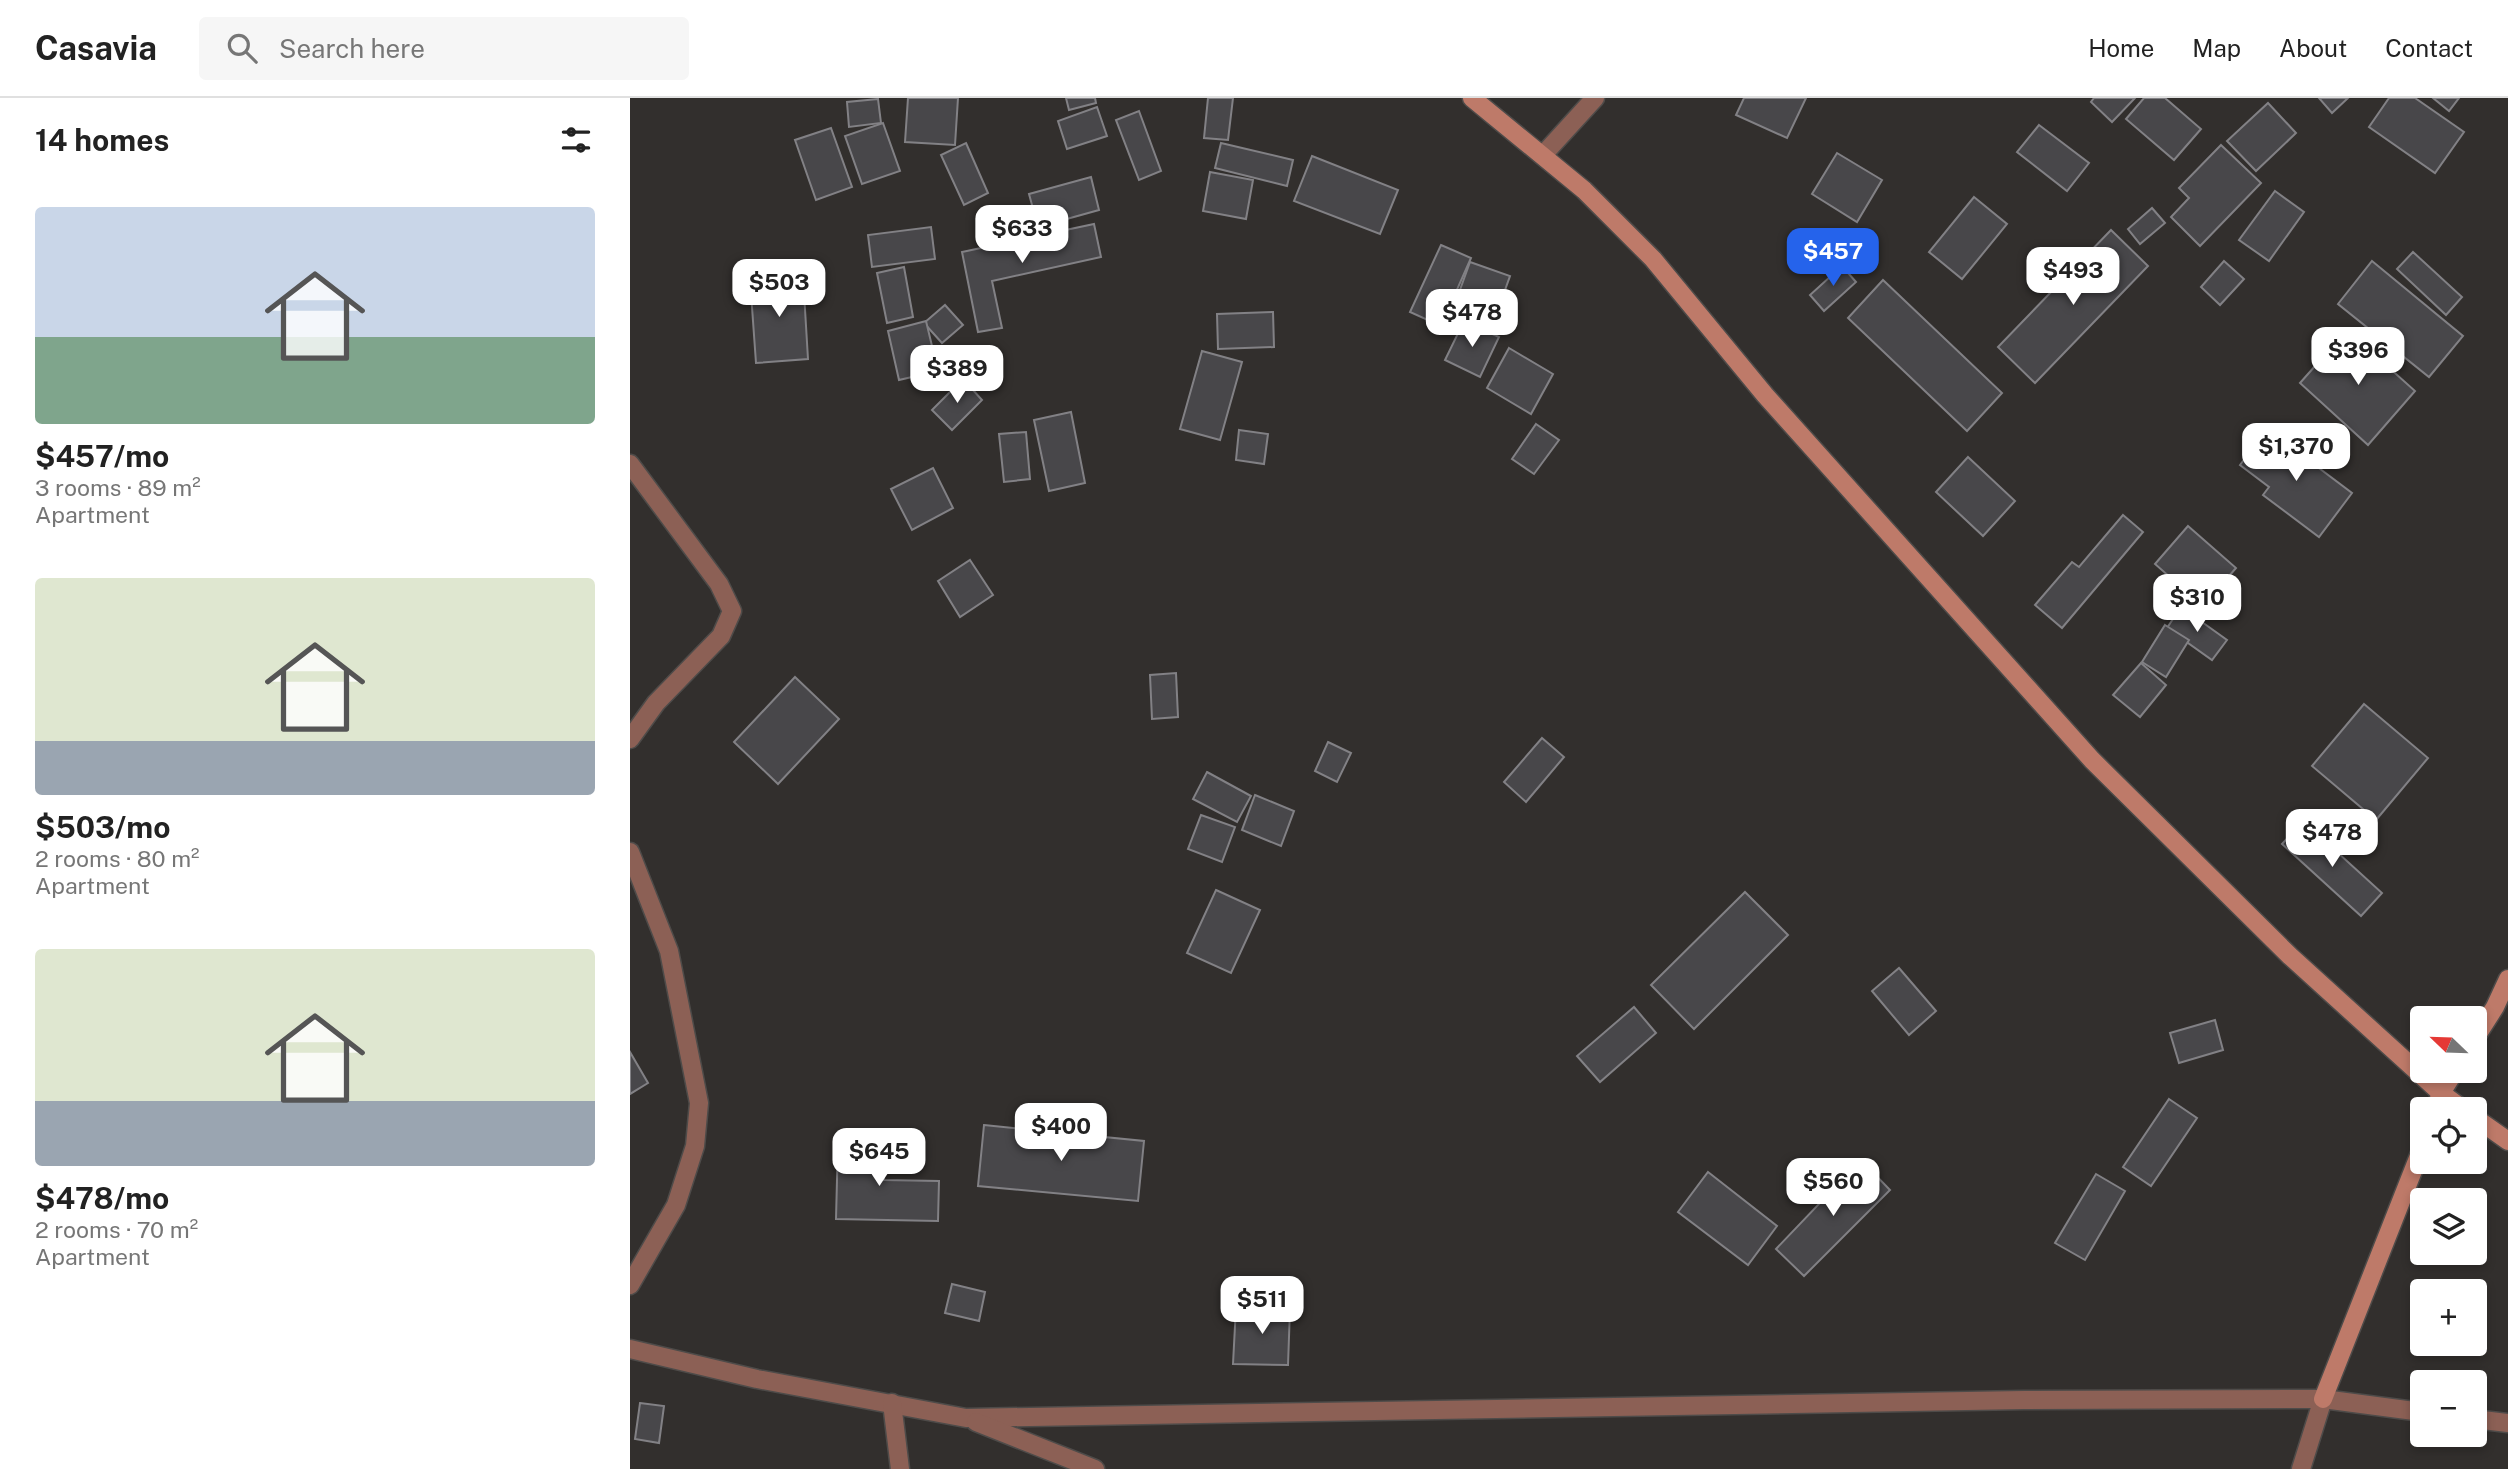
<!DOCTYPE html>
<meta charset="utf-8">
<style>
:root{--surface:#fff;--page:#f6f6f6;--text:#222;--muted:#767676;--line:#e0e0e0;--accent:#2563eb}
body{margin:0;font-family:"Public Sans",sans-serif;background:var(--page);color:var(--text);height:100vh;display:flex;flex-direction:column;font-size:26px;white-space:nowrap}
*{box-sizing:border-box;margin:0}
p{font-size:23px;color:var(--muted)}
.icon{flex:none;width:38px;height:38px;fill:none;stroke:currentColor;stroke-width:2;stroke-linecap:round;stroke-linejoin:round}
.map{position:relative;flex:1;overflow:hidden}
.side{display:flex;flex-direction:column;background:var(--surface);width:630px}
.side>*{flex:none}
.needle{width:46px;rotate:293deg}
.buttons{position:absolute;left:1780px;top:908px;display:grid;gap:14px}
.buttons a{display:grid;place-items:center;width:77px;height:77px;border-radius:7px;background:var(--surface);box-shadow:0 4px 10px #0003;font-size:35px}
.price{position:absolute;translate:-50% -60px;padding:0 16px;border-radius:14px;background:#fff;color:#222;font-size:23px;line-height:46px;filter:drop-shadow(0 2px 4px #0008)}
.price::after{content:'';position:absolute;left:50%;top:42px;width:21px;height:16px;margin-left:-10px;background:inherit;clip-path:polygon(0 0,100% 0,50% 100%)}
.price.selected{background:var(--accent);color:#fff}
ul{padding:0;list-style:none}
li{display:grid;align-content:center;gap:14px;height:371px;padding:0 35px}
li span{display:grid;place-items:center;height:217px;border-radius:7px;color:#555}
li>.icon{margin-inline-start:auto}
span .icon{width:126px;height:126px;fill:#fffc;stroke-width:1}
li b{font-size:30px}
h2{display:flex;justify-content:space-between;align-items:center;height:84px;padding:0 35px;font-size:30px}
header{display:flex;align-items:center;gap:42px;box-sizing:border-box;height:98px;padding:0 35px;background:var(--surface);border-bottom:2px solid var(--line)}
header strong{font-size:33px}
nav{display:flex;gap:38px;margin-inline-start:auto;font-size:24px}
.search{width:490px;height:63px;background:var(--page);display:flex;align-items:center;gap:18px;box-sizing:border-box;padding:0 24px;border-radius:7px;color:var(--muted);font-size:26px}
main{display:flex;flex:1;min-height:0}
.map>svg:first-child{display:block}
.building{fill:#48474a;stroke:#828185;stroke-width:2}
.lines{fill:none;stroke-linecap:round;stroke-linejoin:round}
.street-casing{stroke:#4e4b49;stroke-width:21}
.secondary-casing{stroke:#4e4b49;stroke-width:21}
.street{stroke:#8c6055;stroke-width:18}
.secondary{stroke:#be7a69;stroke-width:18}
</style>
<header>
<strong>Casavia</strong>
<div class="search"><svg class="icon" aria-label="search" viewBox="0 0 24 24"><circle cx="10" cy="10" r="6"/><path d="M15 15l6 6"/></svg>Search here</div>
<nav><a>Home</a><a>Map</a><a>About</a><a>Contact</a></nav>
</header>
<main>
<section class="side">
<h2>14 homes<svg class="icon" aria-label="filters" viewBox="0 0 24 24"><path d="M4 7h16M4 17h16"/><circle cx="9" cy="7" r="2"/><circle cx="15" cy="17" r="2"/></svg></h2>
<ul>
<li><span style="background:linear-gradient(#c9d6e8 60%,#7fa58c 0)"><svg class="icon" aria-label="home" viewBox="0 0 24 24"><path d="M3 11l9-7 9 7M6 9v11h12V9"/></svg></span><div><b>$457/mo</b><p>3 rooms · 89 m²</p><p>Apartment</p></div></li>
<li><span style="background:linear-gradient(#dfe7d0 75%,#9aa5b1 0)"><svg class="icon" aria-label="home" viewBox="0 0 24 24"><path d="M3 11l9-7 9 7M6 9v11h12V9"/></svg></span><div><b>$503/mo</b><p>2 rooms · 80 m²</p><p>Apartment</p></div></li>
<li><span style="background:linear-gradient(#dfe7d0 70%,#9aa5b1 0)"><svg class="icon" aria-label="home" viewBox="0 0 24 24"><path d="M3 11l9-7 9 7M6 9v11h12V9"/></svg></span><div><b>$478/mo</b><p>2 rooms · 70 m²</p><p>Apartment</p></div></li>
</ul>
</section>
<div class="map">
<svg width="1878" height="1371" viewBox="0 0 1878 1371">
<rect width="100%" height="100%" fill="#322f2d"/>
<!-- building -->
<g class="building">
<polygon points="278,0 328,0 325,47 275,44"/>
<polygon points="436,0 465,0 466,5 439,12"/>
<polygon points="578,0 603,0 598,42 574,40"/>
<polygon points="1114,0 1176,0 1157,40 1106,17"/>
<polygon points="1464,0 1505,0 1482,24 1461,4"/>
<polygon points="1514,0 1535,0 1571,31 1544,62 1496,21"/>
<polygon points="1689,0 1718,0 1702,15"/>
<polygon points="1759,0 1785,0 1834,34 1805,75 1739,29"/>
<polygon points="1803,0 1829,0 1819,13"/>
<polygon points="248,1 251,25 219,29 217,4"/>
<polygon points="1638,5 1666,35 1626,73 1597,43"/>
<polygon points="467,9 477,38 437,51 428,23"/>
<polygon points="509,13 531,73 509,82 486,22"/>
<polygon points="253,25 270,73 232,86 215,38"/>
<polygon points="1409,27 1459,65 1437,93 1387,54"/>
<polygon points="201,30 222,89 186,102 165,42"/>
<polygon points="336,45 358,95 334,107 311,57"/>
<polygon points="591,45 663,62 657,88 585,70"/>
<polygon points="1591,47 1631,85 1570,148 1541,119 1559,100 1549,90"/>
<polygon points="1207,55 1252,82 1227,124 1182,96"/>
<polygon points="682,58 768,92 750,136 664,103"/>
<polygon points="580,74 623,82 616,121 573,113"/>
<polygon points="461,79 469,112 408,129 399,96"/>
<polygon points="1645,93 1674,114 1639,163 1609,142"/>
<polygon points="1344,99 1377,126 1332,181 1299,154"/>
<polygon points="1522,110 1535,125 1510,146 1498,131"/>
<polygon points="464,126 471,159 362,183 372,230 348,234 332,154"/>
<polygon points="301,129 305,161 242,169 238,137"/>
<polygon points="1481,132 1518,168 1405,285 1368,249"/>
<polygon points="811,147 841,160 811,228 780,214"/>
<polygon points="1783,154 1832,199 1816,217 1767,171"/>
<polygon points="1594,163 1614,181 1590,207 1571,189"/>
<polygon points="1742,163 1833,238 1799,279 1708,206"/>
<polygon points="840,164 880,178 866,217 826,203"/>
<polygon points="1212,168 1226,184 1194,213 1180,197"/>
<polygon points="274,169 283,219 257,225 247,175"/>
<polygon points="173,178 178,261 126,265 120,181"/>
<polygon points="1253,182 1372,295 1337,333 1218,220"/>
<polygon points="315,207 333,227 312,245 294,225"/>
<polygon points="643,214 644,249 588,251 587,216"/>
<polygon points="296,223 308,273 269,282 258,233"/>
<polygon points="834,223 869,239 850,279 815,262"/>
<polygon points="1717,232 1785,293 1738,347 1670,285"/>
<polygon points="879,250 923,276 901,316 857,290"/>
<polygon points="572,253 612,264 590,342 550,331"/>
<polygon points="333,281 352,302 322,332 302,312"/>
<polygon points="441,314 455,385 419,393 404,322"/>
<polygon points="906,326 929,342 904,376 882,361"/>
<polygon points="1637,331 1722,395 1689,439 1633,397 1639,389 1610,367"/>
<polygon points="609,332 638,336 634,366 606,362"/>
<polygon points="396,334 400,381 374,384 369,336"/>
<polygon points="1338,359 1385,403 1353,438 1306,394"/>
<polygon points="303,370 323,410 282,432 261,391"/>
<polygon points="1493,417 1513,434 1432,530 1405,507 1442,464 1449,469"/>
<polygon points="1558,428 1606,470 1573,508 1525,466"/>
<polygon points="340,462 363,497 330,519 308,483"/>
<polygon points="1551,509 1597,542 1582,562 1537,530"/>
<polygon points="1535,527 1559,542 1536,579 1512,564"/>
<polygon points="1511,565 1536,587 1510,619 1483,597"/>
<polygon points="546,575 548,619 522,621 520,577"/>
<polygon points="165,579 209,621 148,686 104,644"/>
<polygon points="1734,606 1798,660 1746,722 1682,668"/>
<polygon points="912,640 934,659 896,704 874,684"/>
<polygon points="698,644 721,655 707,684 685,673"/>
<polygon points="577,674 621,698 607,724 563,701"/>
<polygon points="625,697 664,713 651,748 612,732"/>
<polygon points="571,717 605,729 592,764 558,751"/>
<polygon points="1673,723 1752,795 1731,818 1652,746"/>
<polygon points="586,792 630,812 601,875 557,855"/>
<polygon points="1115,794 1158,837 1064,931 1021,887"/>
<polygon points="1269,870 1306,913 1279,937 1242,893"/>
<polygon points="1004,909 1026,935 970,984 947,958"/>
<polygon points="1585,922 1593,952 1549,965 1540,935"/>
<polygon points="0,954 18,985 0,996"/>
<polygon points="1539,1001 1567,1020 1521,1088 1493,1069"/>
<polygon points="354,1027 514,1043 508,1103 348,1088"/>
<polygon points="208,1043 255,1044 254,1082 309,1083 308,1123 206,1121"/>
<polygon points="1231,1062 1260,1092 1174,1178 1146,1151"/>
<polygon points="1078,1074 1147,1128 1118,1167 1048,1114"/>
<polygon points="1466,1076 1495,1093 1455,1162 1425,1145"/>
<polygon points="322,1186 355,1194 349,1223 315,1215"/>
<polygon points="606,1209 660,1211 658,1267 603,1266"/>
<polygon points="10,1305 34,1308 29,1345 5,1341"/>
</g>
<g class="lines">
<defs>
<g id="street">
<polyline points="913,57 965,0"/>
<polyline points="0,366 89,486 102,513 91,538 26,605 0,641"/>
<polyline points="0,754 39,853 69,1005 65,1048 46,1107 0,1187"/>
<polyline points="0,1251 127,1281 336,1320 1394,1302 1693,1301 1792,1314"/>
<polyline points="262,1305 270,1371"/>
<polyline points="1844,1321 1878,1325"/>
<polyline points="346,1324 465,1371"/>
<polyline points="1671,1371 1693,1301"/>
</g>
<g id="secondary">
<polyline points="842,0 954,92 1023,161 1135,297 1462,662 1660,858 1811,995 1834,1012"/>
<polyline points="1844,942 1865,909 1878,881"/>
<polyline points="1805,1012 1811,995 1825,973"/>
<polyline points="1844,1019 1878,1043"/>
<polyline points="1693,1301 1792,1050"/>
</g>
</defs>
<!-- street casing -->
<use href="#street" class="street-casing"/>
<!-- secondary casing -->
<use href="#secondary" class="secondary-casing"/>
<!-- street -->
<use href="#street" class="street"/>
<!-- secondary -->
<use href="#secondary" class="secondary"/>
</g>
</svg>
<div class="buttons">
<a><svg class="needle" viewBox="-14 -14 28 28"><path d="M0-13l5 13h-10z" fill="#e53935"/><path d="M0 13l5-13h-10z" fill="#767676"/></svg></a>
<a><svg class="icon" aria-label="locate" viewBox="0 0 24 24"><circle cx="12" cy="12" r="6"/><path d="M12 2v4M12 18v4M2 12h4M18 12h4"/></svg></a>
<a><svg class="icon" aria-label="layers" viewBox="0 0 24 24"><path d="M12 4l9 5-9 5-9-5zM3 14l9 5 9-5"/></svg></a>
<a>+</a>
<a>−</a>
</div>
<b class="price" style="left:392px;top:167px">$633</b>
<b class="price selected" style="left:1203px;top:190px">$457</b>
<b class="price" style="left:1443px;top:209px">$493</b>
<b class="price" style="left:149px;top:221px">$503</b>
<b class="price" style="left:842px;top:251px">$478</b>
<b class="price" style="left:1728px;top:289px">$396</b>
<b class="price" style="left:327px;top:307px">$389</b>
<b class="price" style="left:1666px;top:385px">$1,370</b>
<b class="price" style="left:1567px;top:536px">$310</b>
<b class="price" style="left:1702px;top:771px">$478</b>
<b class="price" style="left:431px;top:1065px">$400</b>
<b class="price" style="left:249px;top:1090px">$645</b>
<b class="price" style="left:1203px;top:1120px">$560</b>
<b class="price" style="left:632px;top:1238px">$511</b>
</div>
</main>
